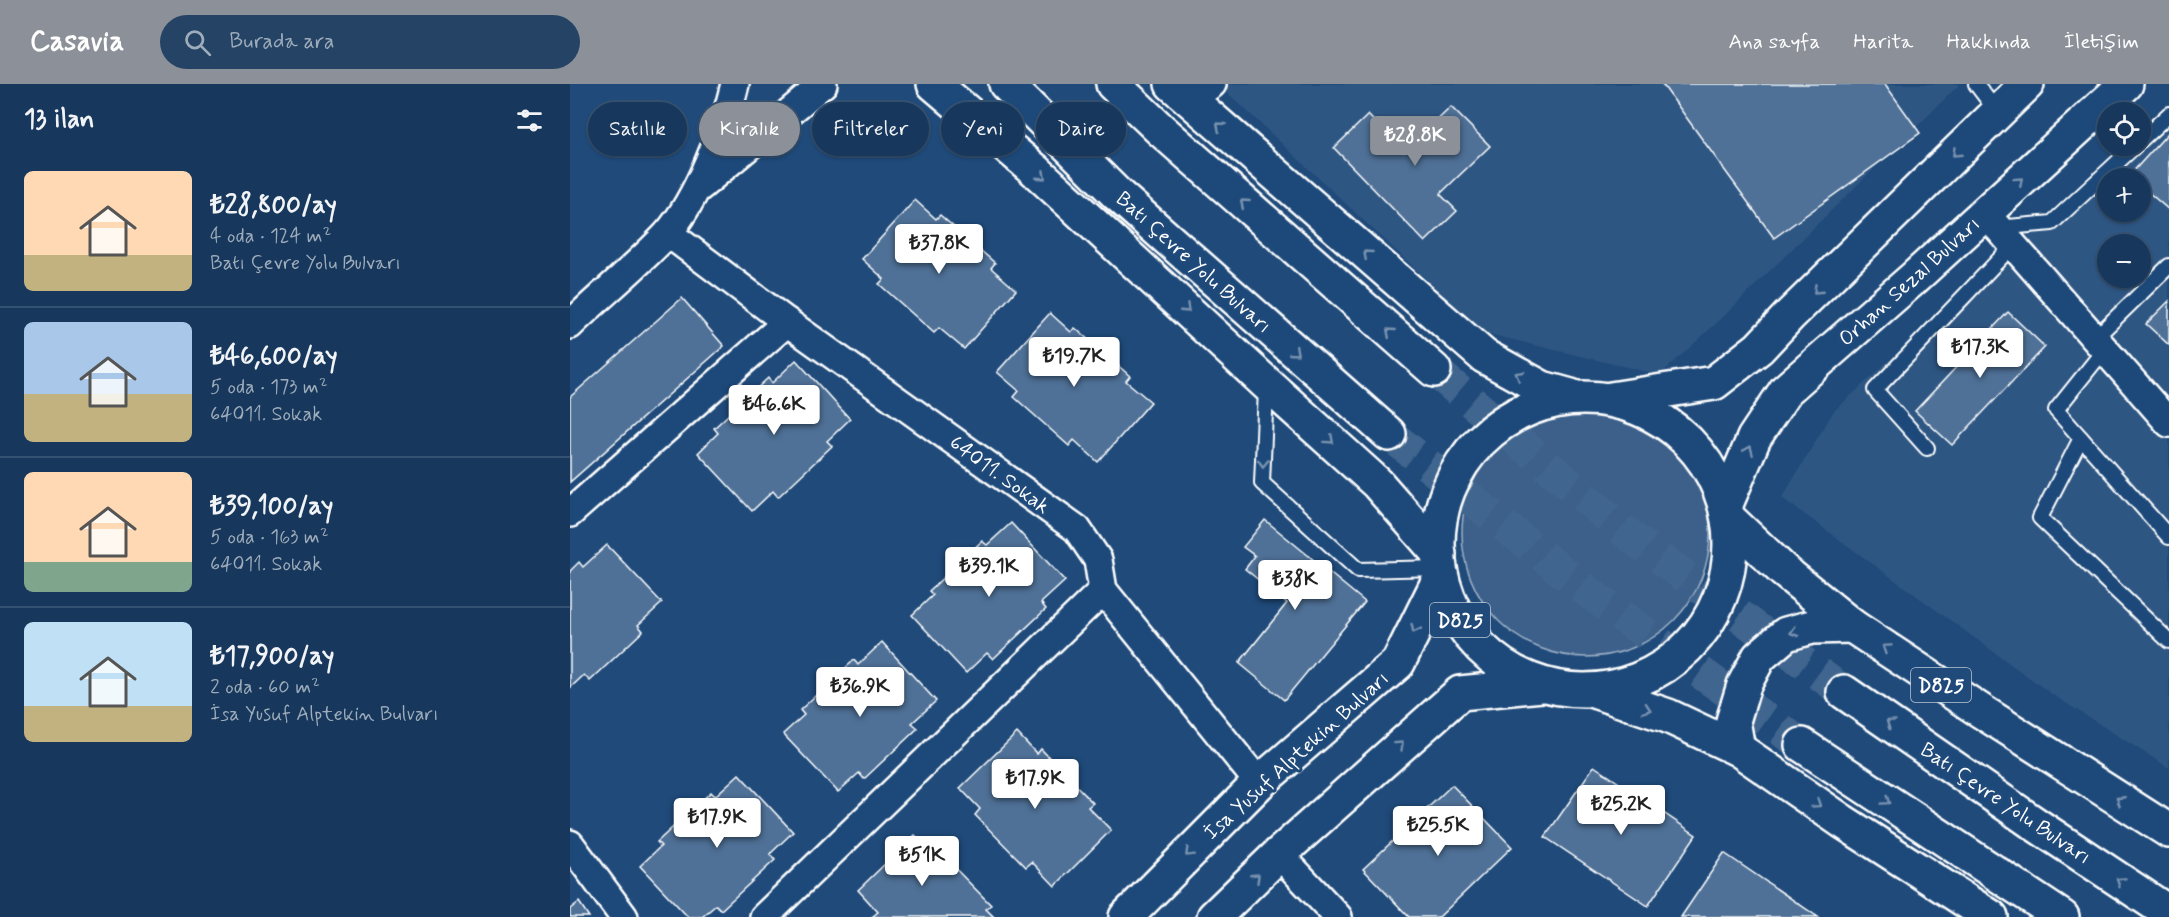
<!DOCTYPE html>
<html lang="tr">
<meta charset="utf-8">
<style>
:root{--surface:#17385c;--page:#244365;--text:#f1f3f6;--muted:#9eacbb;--line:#365272;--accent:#8c9099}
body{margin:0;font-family:Mynerve,sans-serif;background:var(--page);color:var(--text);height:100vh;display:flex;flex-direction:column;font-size:22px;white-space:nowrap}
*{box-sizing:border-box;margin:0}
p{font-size:20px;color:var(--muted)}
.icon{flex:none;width:33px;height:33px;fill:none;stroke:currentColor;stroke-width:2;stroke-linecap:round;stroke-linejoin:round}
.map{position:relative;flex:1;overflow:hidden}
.sheet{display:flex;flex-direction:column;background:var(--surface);width:570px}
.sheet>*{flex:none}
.top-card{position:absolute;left:18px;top:18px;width:570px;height:54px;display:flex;gap:12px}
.tools{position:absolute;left:1527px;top:18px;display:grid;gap:12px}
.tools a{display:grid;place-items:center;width:54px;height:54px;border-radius:50%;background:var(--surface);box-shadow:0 2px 4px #0004,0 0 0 2px var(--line);font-size:30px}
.price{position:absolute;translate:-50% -51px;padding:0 14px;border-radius:6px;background:#fff;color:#222;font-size:20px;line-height:39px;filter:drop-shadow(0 2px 3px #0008)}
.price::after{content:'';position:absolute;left:50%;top:36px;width:18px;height:14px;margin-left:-9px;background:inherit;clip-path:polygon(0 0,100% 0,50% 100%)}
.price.selected{background:var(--accent);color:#fff}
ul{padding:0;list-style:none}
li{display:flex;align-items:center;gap:18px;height:150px;padding:0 24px}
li+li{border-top:2px solid var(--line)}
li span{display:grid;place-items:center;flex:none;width:168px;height:120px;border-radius:9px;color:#555}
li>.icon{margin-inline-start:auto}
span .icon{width:72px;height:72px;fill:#fffc;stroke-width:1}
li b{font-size:26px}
h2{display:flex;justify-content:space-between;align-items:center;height:72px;padding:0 24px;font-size:26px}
.pill{padding:0 21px;border-radius:27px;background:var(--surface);box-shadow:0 2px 4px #0004,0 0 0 2px var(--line);font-size:21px;line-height:54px}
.pill.selected{background:var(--accent);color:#fff}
header{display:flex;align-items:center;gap:36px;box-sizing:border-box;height:84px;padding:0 30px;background:var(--accent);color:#fff}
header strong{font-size:28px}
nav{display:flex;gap:33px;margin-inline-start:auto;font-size:21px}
.search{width:420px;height:54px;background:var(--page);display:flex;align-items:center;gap:15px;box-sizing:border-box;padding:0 21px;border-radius:33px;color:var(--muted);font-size:22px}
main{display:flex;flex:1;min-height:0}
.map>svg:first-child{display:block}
.built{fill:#2e5683;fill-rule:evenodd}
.green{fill:#3c618b;stroke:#9eb0c5;stroke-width:1.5}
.building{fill:#507197;stroke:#fff;stroke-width:1.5}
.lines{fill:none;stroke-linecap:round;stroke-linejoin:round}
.trunk-tunnel{stroke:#41658e;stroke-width:33;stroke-dasharray:33 16;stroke-linecap:butt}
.service-casing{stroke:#fff;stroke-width:18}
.minor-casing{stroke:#fff;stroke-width:32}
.tertiary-casing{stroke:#fff;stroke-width:38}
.primary-casing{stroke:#fff;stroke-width:38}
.trunk-casing{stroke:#fff;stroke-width:38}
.service{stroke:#1f4a7a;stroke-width:14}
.minor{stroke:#1f4a7a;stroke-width:27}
.tertiary{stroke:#1f4a7a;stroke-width:33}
.primary{stroke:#1f4a7a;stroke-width:33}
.trunk{stroke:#1f4a7a;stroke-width:33}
.oneway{stroke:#7992af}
.labels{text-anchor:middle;stroke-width:6;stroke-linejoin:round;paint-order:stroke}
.shield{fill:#1f4a7a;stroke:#bcc9d7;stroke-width:1.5}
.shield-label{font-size:20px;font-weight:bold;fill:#fff}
.street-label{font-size:21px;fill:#fff;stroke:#1f4a7a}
</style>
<header>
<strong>Casavia</strong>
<div class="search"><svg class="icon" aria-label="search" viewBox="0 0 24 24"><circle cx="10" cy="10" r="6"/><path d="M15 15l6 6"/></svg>Burada ara</div>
<nav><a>Ana sayfa</a><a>Harita</a><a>Hakkında</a><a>İletişim</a></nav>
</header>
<main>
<section class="sheet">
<h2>13 ilan<svg class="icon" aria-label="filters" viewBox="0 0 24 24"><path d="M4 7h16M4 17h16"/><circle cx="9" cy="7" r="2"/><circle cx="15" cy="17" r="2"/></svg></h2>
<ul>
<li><span style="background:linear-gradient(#ffd9b3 70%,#c2b280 0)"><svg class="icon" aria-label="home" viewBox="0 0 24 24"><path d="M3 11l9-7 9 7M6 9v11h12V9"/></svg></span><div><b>₺28,800/ay</b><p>4 oda · 124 m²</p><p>Batı Çevre Yolu Bulvarı</p></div></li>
<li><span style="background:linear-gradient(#a9c7e8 60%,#c2b280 0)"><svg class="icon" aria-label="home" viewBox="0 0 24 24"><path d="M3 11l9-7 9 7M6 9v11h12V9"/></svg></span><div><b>₺46,600/ay</b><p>5 oda · 173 m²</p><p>64011. Sokak</p></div></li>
<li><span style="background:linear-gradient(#ffd9b3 75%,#7fa58c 0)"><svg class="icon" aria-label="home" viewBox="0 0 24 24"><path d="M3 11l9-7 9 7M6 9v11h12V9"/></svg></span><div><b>₺39,100/ay</b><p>5 oda · 163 m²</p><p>64011. Sokak</p></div></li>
<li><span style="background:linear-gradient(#bfe0f5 70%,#c2b280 0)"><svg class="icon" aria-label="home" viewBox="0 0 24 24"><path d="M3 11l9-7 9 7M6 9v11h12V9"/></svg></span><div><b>₺17,900/ay</b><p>2 oda · 60 m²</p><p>İsa Yusuf Alptekin Bulvarı</p></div></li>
</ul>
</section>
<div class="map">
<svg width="1599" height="833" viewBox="0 0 1599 833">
<rect width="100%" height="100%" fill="#1f4a7a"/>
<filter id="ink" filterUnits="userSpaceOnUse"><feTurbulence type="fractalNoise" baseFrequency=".0167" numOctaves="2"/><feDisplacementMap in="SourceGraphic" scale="12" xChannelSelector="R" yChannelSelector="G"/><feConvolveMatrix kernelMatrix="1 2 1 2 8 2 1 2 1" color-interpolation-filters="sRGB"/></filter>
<g filter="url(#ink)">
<!-- built -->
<g class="built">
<polygon points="648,0 1390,0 1153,233 1090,291 914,249"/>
<path d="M1599,19V684L1483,611L1212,414L1263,328L1553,62H1570L1571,46ZM1538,94H1570V128H1538ZM1538,160H1570V194H1538Z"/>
</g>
<!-- green -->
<circle class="green" cx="1016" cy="449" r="124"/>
<!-- building -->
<g class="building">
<polygon points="1092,0 1315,0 1350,49 1204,154"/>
<polygon points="881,23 920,62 870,110 887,127 855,158 764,64 798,31 834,68"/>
<polygon points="1599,48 1599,126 1570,101 1570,94 1564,94 1560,91"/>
<polygon points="345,116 366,135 370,131 425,179 421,184 446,206 394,265 369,244 364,249 309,200 314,195 292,175"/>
<polygon points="112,214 154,262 0,398 0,313"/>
<polygon points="1599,217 1599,261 1576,240"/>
<polygon points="1438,228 1475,263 1382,361 1345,327"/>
<polygon points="480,229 501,248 505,244 560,292 556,297 581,318 528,378 504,356 499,362 444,313 449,307 427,288"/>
<polygon points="226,276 280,335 257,357 262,362 208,413 203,407 182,427 128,369 148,349 144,344 198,294 202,299"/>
<polygon points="695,436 795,518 714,616 669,579 717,519 675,485 685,472 673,463"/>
<polygon points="441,439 495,497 471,519 476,525 423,575 417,569 396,589 342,531 363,511 359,507 412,457 417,461"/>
<polygon points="37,461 92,519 68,541 73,547 20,597 14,591 0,604 0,487 9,478 13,483"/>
<polygon points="312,558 366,617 342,639 348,644 294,695 289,689 268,708 213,650 234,631 230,626 284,576 288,581"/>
<polygon points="447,649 467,670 471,665 523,719 518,723 541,746 485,802 462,778 456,783 405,731 410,725 390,704"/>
<polygon points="1024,682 1126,751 1078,822 975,753"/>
<polygon points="169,690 223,748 200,770 205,776 151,826 146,821 132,833 118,833 70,782 91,762 87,758 141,708 145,712"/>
<polygon points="882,701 942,763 869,833 839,833 793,785"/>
<polygon points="345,751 365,772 369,768 421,821 416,825 424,833 302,833 308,828 288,806"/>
<polygon points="1154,769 1248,833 1111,833"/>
<polygon points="9,818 19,833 0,833 0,825"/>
</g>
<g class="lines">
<!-- trunk-tunnel -->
<g class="trunk-tunnel">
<polyline points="864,286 1064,455 1274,608"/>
<polyline points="819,350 1022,511 1232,661"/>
</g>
<defs>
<g id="service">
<polyline points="1406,0 1428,29"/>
<polyline points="1570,57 1599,30"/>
<polyline points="1427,144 1482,139 1565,62"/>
<polyline points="1524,255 1599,182"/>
<polyline points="1534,266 1486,326 1599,453"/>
<polyline points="696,305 692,399 788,486 870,484"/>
<polyline points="1511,354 1470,434 1599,557"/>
<polyline points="1357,364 1305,306 1443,161"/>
</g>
<g id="minor">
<polyline points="619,16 642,0"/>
<polyline points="130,103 253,0"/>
<polyline points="1415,129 1599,339"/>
<polyline points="98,149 217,238 507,445 528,476 533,506 689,699"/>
<path d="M0,241C31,211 68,181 97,150C127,116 155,44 165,0"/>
<polyline points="0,429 217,238"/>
<polyline points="0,760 54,833"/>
<polyline points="709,770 768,833"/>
<polyline points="194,833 533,506"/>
</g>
<g id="tertiary">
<polyline points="1041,315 1144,299 1189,264 1219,232 1457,0"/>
<polyline points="1156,420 1184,354 1216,306 1344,194 1556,0"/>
<polyline points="556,833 689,699 828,579 871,492"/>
<polyline points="644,833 709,770 890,609 972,601"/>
</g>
<g id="primary">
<polyline points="364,0 465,86 697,300 807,399 869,470"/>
<polyline points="602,0 914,272 972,304 1001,312"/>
<circle cx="1014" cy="460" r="146"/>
<polyline points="1158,434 1214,487 1282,542 1411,627 1599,747"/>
<polyline points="1024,607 1098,632 1168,665 1272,737 1421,833"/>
<polyline points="1168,665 1163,637 1174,601 1189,573 1216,550 1242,543 1282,542"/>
</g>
<g id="trunk">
<polyline points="436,0 548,111 819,350"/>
<polyline points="543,0 590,45 864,286"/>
<polyline points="1274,608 1468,742 1599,829"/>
<polyline points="1232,661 1492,833"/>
</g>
</defs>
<!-- service casing -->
<use href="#service" class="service-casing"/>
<!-- minor casing -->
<use href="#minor" class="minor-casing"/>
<!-- tertiary casing -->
<use href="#tertiary" class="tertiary-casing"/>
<!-- primary casing -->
<use href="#primary" class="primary-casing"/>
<!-- trunk casing -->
<use href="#trunk" class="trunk-casing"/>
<!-- service -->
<use href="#service" class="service"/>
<!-- minor -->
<use href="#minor" class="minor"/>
<!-- tertiary -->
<use href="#tertiary" class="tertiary"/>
<!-- primary -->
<use href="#primary" class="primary"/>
<!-- trunk -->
<use href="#trunk" class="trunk"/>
</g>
<!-- one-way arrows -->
<defs><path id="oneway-chevron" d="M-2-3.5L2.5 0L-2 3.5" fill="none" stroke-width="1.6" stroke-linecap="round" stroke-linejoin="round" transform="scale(1.5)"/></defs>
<g class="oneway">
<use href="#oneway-chevron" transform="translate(650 42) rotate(-139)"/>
<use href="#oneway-chevron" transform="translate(1386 69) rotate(136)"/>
<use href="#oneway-chevron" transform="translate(472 92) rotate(43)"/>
<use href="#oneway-chevron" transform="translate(1449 97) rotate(-42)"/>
<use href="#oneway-chevron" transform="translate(674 119) rotate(-139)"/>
<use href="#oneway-chevron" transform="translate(797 170) rotate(-139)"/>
<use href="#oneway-chevron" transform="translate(1247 206) rotate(136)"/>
<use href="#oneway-chevron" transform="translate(616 225) rotate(43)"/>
<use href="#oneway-chevron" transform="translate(820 248) rotate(-139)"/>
<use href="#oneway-chevron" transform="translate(725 268) rotate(41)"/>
<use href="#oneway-chevron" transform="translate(949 291) rotate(-151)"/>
<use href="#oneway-chevron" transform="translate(760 356) rotate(42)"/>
<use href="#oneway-chevron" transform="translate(1179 366) rotate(-67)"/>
<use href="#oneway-chevron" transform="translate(693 379) rotate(92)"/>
<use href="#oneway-chevron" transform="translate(845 545) rotate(116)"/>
<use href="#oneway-chevron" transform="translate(1224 548) rotate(163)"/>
<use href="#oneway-chevron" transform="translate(1316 564) rotate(-146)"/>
<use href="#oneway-chevron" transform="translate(1077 625) rotate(19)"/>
<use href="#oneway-chevron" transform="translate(1320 639) rotate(-145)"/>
<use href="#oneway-chevron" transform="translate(830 661) rotate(-42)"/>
<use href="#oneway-chevron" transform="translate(1550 716) rotate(-147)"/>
<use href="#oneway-chevron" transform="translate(1316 717) rotate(34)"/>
<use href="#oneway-chevron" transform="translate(1247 720) rotate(35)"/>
<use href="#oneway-chevron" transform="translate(619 769) rotate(135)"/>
<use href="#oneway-chevron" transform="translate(686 793) rotate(-44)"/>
<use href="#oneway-chevron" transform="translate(1550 797) rotate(-146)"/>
</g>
</g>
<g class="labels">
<!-- shield labels -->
<g class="shield">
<rect x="860" y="519" width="60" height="34" rx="4.5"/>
<rect x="1341" y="584" width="60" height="34" rx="4.5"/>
</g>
<g class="shield-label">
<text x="890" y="543">D825</text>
<text x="1371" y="608">D825</text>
</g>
<!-- street labels -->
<g class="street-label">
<text transform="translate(624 178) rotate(42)" y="7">Batı Çevre Yolu Bulvarı</text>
<text transform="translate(1339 197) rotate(-42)" y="7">Orhan Sezal Bulvarı</text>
<text transform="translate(430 390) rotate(36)" y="7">64011. Sokak</text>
<text transform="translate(726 671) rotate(-42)" y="7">İsa Yusuf Alptekin Bulvarı</text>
<text transform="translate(1436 719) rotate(34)" y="7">Batı Çevre Yolu Bulvarı</text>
</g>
</g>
</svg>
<div class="tools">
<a><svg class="icon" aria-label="locate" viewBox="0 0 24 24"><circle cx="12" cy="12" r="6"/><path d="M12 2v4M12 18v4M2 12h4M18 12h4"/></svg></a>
<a>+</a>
<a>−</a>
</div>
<b class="price selected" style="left:845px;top:83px">₺28.8K</b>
<b class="price" style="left:369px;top:191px">₺37.8K</b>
<b class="price" style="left:1410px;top:295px">₺17.3K</b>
<b class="price" style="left:504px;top:304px">₺19.7K</b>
<b class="price" style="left:204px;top:352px">₺46.6K</b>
<b class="price" style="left:419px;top:514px">₺39.1K</b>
<b class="price" style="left:725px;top:527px">₺38K</b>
<b class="price" style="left:290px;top:634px">₺36.9K</b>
<b class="price" style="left:465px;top:726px">₺17.9K</b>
<b class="price" style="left:1051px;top:752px">₺25.2K</b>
<b class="price" style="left:147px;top:765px">₺17.9K</b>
<b class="price" style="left:868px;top:773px">₺25.5K</b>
<b class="price" style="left:352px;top:803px">₺51K</b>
<div class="top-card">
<a class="pill">Satılık</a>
<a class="pill selected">Kiralık</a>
<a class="pill">Filtreler</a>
<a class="pill">Yeni</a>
<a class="pill">Daire</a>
</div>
</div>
</main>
